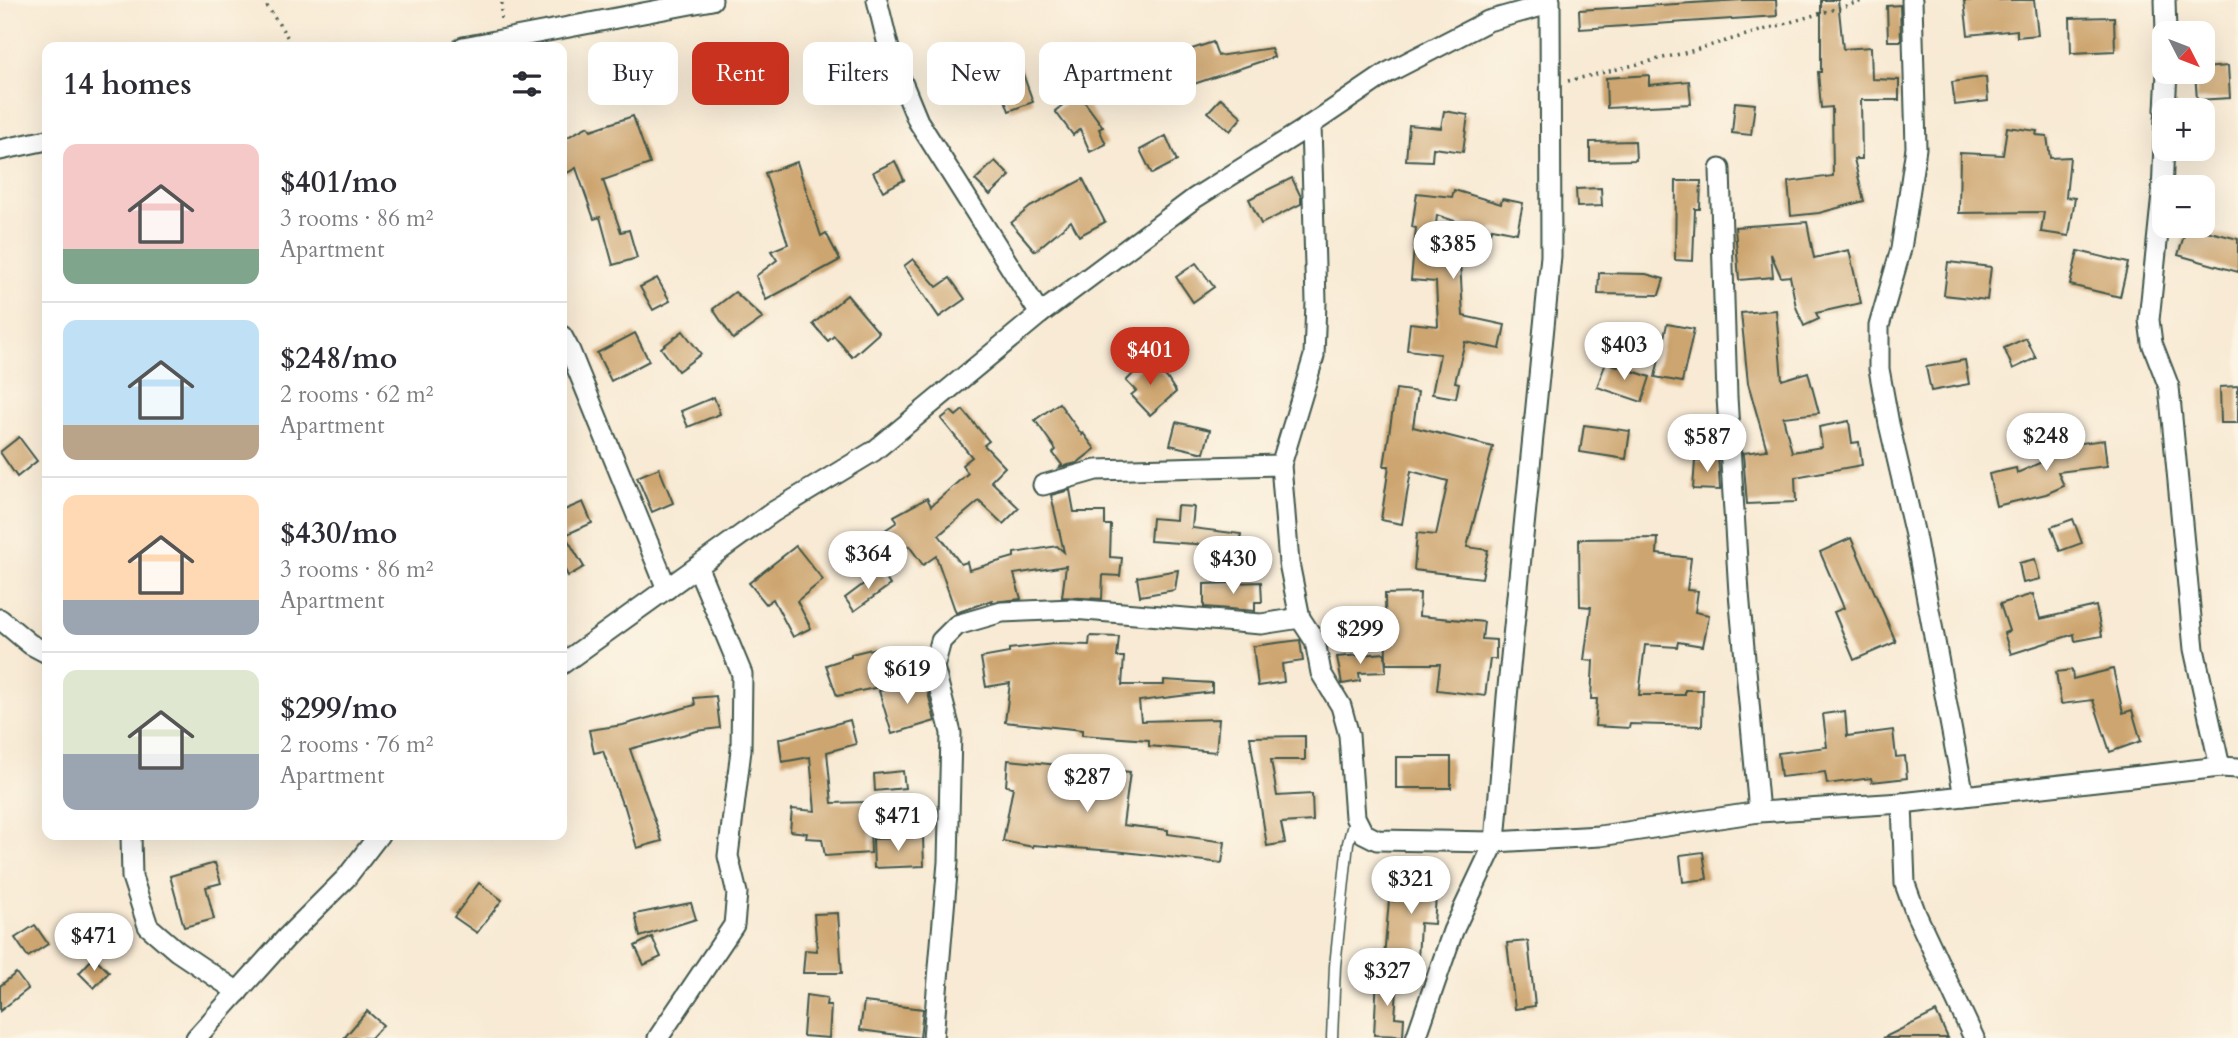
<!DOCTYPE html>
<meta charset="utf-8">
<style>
:root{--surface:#fff;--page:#f2f2f3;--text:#2b2b33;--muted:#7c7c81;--line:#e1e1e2;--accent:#c8321e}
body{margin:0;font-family:Cardo,serif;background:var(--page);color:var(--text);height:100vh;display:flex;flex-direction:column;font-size:26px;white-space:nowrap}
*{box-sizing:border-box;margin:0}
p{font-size:23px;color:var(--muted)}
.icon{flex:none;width:38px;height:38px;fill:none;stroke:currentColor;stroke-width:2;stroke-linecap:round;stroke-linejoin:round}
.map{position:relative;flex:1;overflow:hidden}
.drawer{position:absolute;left:42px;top:42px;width:525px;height:798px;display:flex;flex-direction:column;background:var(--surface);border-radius:14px;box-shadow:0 7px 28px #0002}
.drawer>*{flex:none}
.guide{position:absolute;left:588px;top:42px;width:665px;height:63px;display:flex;gap:14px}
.needle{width:46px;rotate:132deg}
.buttons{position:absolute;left:2152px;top:21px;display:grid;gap:14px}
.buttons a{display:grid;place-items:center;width:63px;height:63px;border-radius:14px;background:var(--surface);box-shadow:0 7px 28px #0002;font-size:35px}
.price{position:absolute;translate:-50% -60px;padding:0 16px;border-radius:24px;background:#fff;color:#222;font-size:23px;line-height:46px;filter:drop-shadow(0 2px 4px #0008)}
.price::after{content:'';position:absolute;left:50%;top:42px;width:21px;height:16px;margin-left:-10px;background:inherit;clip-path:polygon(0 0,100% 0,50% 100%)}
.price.on{background:var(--accent);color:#fff}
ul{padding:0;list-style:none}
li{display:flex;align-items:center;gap:21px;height:175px;padding:0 21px}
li+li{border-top:2px solid var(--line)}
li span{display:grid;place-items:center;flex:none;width:196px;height:140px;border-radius:14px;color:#555}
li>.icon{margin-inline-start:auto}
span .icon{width:84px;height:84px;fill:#fffc;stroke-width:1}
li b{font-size:30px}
h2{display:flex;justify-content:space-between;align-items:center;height:84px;padding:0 21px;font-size:30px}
.tag{padding:0 24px;border-radius:14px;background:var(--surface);box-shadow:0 7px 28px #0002;font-size:24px;line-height:63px}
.tag.on{background:var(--accent);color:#fff}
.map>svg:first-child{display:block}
.building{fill:#cda56f}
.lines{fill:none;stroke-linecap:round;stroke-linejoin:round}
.service-casing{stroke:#40574c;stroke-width:13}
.minor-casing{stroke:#40574c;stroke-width:23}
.path{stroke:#40574c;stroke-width:3.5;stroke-dasharray:2 5;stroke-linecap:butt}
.service{stroke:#fff;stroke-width:10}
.minor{stroke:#fff;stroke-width:19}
</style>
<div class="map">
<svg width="2238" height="1038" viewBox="0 0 2238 1038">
<rect width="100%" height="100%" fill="#fcf5e5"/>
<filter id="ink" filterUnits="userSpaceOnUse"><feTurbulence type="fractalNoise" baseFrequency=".0143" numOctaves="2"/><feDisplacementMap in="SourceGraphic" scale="14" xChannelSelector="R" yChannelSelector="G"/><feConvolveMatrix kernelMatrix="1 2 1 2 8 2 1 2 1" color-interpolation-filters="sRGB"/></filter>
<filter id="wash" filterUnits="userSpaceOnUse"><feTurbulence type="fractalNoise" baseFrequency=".00686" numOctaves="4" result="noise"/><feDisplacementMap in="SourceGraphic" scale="28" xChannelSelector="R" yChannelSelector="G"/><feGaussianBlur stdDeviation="1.57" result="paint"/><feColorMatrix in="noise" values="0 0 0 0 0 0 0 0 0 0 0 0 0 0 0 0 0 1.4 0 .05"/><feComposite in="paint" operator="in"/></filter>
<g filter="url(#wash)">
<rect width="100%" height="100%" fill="#f8ead4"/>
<g id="blocks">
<!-- building -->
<g class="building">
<polygon points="1741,0 1776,0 1777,16 1580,29 1579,10"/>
<polygon points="1821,0 1838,0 1843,49 1871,47 1872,79 1899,80 1899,100 1861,100 1862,159 1854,159 1864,201 1819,213 1791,216 1788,182 1833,176 1832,107 1821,108 1818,72 1821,72"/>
<polygon points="1976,0 2034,0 2038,35 2017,37 2017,30 1968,35 1964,1"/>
<polygon points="1900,5 1901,41 1888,41 1887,6"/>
<polygon points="2114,17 2115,51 2071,53 2070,18"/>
<polygon points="1213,42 1218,56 1271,48 1274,57 1179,89 1168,57"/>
<polygon points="1018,60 1033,102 1009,111 994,70"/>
<polygon points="2228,66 2230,98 2197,100 2195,72 2203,72 2203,68"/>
<polygon points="1649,75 1649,85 1689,81 1691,104 1607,108 1606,78"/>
<polygon points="1986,77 1988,101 1955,105 1952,82"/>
<polygon points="1078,93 1103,127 1099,129 1106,144 1090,152 1080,129 1073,135 1055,111"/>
<polygon points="1221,98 1242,117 1230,131 1208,112"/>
<polygon points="1735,102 1755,104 1751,135 1732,133"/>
<polygon points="1444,111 1468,115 1463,152 1433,148 1432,161 1406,160 1409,125 1441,128"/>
<polygon points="633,116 650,164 603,180 621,232 629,230 637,258 613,265 600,217 594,219 576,168 567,173 562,163 562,140 588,126 591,130"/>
<polygon points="2007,127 2037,131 2036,135 2047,136 2050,158 2070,157 2066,197 2075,198 2069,236 2041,232 2044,212 1959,213 1960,153 2003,155"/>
<polygon points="1166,136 1177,161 1152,174 1140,150"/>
<polygon points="1635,141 1636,160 1590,161 1590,142"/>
<polygon points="895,161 904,180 883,191 873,172"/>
<polygon points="995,161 1010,176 990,195 975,180"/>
<polygon points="797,162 821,236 826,233 840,260 766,300 756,276 777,260 771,251 788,244 765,173"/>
<polygon points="1292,178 1301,197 1301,204 1261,224 1249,199"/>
<polygon points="1083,179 1105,222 1079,236 1071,221 1035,251 1011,223 1030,207"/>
<polygon points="1676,181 1701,181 1700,209 1695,209 1693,261 1675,260"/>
<polygon points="1601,188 1602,206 1577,207 1576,189"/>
<polygon points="1454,190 1501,204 1502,199 1523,203 1517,233 1492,228 1490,233 1437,215 1432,262 1460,261 1463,316 1505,325 1500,349 1465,342 1455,382 1459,383 1456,398 1432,394 1440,354 1407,350 1410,323 1438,326 1436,282 1411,280 1416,228 1412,227 1417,193 1452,197"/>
<polygon points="1807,222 1814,258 1849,250 1861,303 1816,313 1819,319 1804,326 1796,307 1790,276 1781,277 1771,254 1773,277 1739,280 1735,227"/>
<polygon points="2187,226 2238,239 2238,272 2178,255"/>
<polygon points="2078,251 2128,263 2120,297 2070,285"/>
<polygon points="913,259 937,287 950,278 965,299 939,317 904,266"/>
<polygon points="1948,262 1991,267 1987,300 1944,295"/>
<polygon points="1196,263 1214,287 1193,302 1176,277"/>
<polygon points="1599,273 1646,274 1664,279 1659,295 1598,294"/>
<polygon points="657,278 670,301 653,310 640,287"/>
<polygon points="735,292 763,318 733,339 713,309"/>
<polygon points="847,295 879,333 852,357 834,336 828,341 813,324"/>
<polygon points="1776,310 1782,380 1808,372 1819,413 1783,417 1792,452 1822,447 1819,427 1849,421 1852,443 1859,442 1862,465 1795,477 1796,502 1747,504 1743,453 1767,450 1748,383 1741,313"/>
<polygon points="1667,324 1694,329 1682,382 1655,377"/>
<polygon points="683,331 701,354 678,371 661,348"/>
<polygon points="635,333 649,361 611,381 597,353"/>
<polygon points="2026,338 2036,358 2013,369 2004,348"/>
<polygon points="1147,360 1167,378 1176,392 1150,415 1131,395 1136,391 1126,381"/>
<polygon points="1965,360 1969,384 1931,391 1926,367"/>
<polygon points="1606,362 1650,377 1642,402 1597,387"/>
<polygon points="2238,386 2238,423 2221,423 2220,387"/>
<polygon points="1396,389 1418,392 1413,427 1493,447 1467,547 1488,550 1482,578 1414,570 1417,533 1436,535 1448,481 1411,471 1402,524 1381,520 1389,466 1384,466"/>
<polygon points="714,397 720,414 688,427 681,411"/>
<polygon points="1059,403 1082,435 1083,433 1095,449 1077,463 1060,467 1062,465 1053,453 1056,450 1035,420"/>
<polygon points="963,410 989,441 984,445 1005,467 991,481 1019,508 1003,524 979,501 939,535 961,564 967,562 969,570 1014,557 1014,553 1057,546 1064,552 1051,495 1070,490 1074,512 1105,512 1105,525 1111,525 1110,557 1122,558 1120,576 1103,575 1102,599 1062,597 1066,566 1014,574 1021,599 992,602 992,600 956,613 936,556 923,565 909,546 881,566 866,543 897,522 894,516 927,498 931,506 968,473 962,465 972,457 941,419 951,411 956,416"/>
<polygon points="1176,422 1210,430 1204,453 1170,445"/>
<polygon points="1584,425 1630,431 1626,459 1580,452"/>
<polygon points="19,437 37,461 17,477 0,452"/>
<polygon points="2104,440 2107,466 2058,472 2064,486 2046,494 1996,506 1989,474 2016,468 2017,473 2067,451 2066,445"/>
<polygon points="1707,456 1718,456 1720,490 1693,489 1695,461 1707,461"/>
<polygon points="659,468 673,503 652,512 637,477"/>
<polygon points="583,502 592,523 565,535 584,567 568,576 562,564 562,511"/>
<polygon points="1177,506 1194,507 1192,528 1241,534 1239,547 1150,541 1152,518 1176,520"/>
<polygon points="2073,519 2082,543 2060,551 2051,527"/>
<polygon points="1658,538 1657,554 1691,558 1687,590 1698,591 1695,612 1709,615 1703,646 1678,642 1677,647 1645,645 1639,695 1685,695 1685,690 1703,690 1702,726 1630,724 1629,728 1595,726 1597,699 1591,699 1593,661 1584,660 1591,607 1580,606 1579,539"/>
<polygon points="1851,538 1896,642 1854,660 1834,612 1844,608 1820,552"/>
<polygon points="796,546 823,580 797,601 811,628 793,637 773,599 766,604 749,583"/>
<polygon points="2035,559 2040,579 2023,583 2019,563"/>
<polygon points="1178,570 1175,590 1140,596 1137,577"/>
<polygon points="881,571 890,585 854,611 845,598"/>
<polygon points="1261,582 1262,602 1255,602 1255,611 1204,607 1204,584"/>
<polygon points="1420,593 1419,616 1484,622 1482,639 1496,640 1496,659 1490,659 1485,696 1437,690 1440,664 1386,664 1385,594"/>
<polygon points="2033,594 2040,619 2096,606 2102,636 2075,641 2074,634 2011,654 2004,633 2009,631 2000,604"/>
<polygon points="1090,636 1119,637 1117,657 1124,657 1122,685 1164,685 1164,680 1212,683 1212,692 1139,701 1141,721 1219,719 1216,752 1149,746 1149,740 1082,735 1082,730 1005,722 1010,683 986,687 981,658 1009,653 1009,649 1054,644 1089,645"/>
<polygon points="1300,640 1303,661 1282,664 1284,682 1258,686 1253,646"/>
<polygon points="876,648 884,686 837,696 826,665 851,657 851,654"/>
<polygon points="1385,653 1386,672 1359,673 1360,681 1342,684 1337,657"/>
<polygon points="2113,669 2123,713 2132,710 2141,741 2110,752 2093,700 2061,704 2056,672 2072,670 2073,679"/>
<polygon points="924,677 935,721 892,734 879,691"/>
<polygon points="716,696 720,728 697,731 630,749 662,841 637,848 624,804 622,804 603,751 594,753 589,730 623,725 695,705 694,698"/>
<polygon points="1845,711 1847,736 1893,730 1896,757 1905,756 1907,778 1872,782 1871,778 1827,784 1825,772 1781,777 1778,753 1827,747 1823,714"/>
<polygon points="850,720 856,744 827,752 832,803 869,802 871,853 825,856 822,839 806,838 807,833 790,831 792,809 815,811 810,757 782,762 779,739"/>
<polygon points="1305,736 1305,760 1271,760 1277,796 1312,794 1313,821 1281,823 1285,843 1267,846 1250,737"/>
<rect x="1396" y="757" width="55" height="31"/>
<polygon points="1008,760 1130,772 1123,825 1168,830 1168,834 1225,842 1222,863 1115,851 1033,845 1033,847 1003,841 1013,787 1006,786"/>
<polygon points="903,771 905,788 875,791 874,774"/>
<polygon points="923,837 924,866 874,868 873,839"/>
<polygon points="1703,852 1707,879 1683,882 1680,855"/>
<polygon points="215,863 221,883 206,887 214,919 184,927 170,876"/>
<polygon points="1414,867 1438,868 1434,924 1420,923 1418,960 1384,958 1389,900 1394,901 1394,895 1412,896"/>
<polygon points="479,883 502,900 477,933 454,917"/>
<polygon points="691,903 696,919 640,937 635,914"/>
<polygon points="838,913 842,973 803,973 805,950 817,951 814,914"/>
<polygon points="35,925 48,944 28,957 15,938"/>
<polygon points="652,937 661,957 644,965 635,946"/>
<polygon points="1528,941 1535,1006 1515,1009 1507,943"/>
<polygon points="94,957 109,972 94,988 79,973"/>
<polygon points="16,973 28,989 0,1011 0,986"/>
<polygon points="1377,976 1398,977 1395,1017 1404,1018 1403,1036 1374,1035"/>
<polygon points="806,995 827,998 826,1005 831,1005 829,1038 803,1036"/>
<polygon points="864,1002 923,1009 920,1038 860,1030"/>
<polygon points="367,1011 383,1025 371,1038 344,1038"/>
<polygon points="1936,1012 1948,1038 1883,1038"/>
</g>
</g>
</g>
<g filter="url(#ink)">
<use href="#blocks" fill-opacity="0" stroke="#40574c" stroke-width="2"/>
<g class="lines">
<defs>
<polyline id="service" points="1332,1038 1335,966 1348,843 1354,821"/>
<g id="minor">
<polyline points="877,0 890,53 918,121 1040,314"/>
<polyline points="1912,0 1916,148 1901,249 1879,326 1879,369 1889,424 1915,535 1964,796"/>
<polyline points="2165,0 2166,33"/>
<polyline points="463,47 712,0"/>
<polyline points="2165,110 2167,72"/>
<polyline points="2165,118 2162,194 2149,320 2152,343 2169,387 2194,649 2220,767"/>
<polyline points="1311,125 1316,302 1314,356 1281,465 1289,563 1300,618 1315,641 1321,673 1341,706 1349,735 1355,817 1363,833 1377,840 1495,842 1600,836 1759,812 1902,803 2220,767 2238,768"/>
<polyline points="0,150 47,140"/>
<polyline points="1720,169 1727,397 1739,593 1759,812"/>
<polyline points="562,336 570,351 667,589"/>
<polyline points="1043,485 1096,470 1281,465"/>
<polyline points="0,619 30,644 47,653"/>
<polyline points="562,664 773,512 874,451 1040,314 1195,198 1303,130 1387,73 1488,21 1549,4"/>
<polyline points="1902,803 1905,884 1916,914 1974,1038"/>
<polyline points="131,835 132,877 148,926 177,951 238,992"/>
<polyline points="196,1038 286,938 346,878 379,835"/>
<polyline points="658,1038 734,925 737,893 728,856 741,750 742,674 698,568"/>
<polyline points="933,1038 948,862 951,733 934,667 941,641 957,625 1002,612 1072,609 1261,624 1300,618"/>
<polyline points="1416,1038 1453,931 1495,842 1507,697 1551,256 1550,0"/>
</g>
</defs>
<!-- service casing -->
<use href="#service" class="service-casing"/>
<!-- minor casing -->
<use href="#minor" class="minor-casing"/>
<!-- path -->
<g class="path">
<polyline points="263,0 288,38 289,47"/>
<polyline points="501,19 502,0"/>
<polyline points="1568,81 1688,52 1866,0"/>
</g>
<!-- service -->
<use href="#service" class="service"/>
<!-- minor -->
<use href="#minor" class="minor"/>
</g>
</g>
</svg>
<div class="buttons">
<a><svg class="needle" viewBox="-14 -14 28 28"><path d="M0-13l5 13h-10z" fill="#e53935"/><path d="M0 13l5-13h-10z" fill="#7c7c81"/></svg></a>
<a>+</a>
<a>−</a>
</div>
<b class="price" style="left:1453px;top:281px">$385</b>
<b class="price" style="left:1624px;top:382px">$403</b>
<b class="price on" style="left:1150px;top:387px">$401</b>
<b class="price" style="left:2046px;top:473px">$248</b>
<b class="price" style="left:1707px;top:474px">$587</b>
<b class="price" style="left:868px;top:591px">$364</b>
<b class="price" style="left:1233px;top:596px">$430</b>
<b class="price" style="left:1360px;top:666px">$299</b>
<b class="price" style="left:907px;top:706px">$619</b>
<b class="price" style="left:1087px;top:814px">$287</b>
<b class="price" style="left:898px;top:853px">$471</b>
<b class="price" style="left:1411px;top:916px">$321</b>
<b class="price" style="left:94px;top:973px">$471</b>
<b class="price" style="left:1387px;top:1008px">$327</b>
<div class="guide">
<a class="tag">Buy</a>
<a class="tag on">Rent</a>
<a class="tag">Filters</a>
<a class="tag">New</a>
<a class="tag">Apartment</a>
</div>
<section class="drawer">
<h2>14 homes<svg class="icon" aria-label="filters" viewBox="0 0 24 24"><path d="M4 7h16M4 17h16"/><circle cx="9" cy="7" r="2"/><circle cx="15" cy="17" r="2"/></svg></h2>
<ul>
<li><span style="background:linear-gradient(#f6c9c9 75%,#7fa58c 0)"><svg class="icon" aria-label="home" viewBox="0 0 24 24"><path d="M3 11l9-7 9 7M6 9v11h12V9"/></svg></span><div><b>$401/mo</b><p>3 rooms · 86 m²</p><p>Apartment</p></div></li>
<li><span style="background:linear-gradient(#bfe0f5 75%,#b9a48a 0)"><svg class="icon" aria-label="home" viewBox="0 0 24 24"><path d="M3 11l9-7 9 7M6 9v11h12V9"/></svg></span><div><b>$248/mo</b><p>2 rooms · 62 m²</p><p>Apartment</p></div></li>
<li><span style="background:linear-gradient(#ffd9b3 75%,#9aa5b1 0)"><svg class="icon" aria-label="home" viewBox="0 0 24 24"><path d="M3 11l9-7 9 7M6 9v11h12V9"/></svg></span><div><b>$430/mo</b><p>3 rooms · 86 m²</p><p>Apartment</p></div></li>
<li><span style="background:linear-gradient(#dfe7d0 60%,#9aa5b1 0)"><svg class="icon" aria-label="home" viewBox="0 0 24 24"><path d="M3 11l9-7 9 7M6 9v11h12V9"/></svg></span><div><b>$299/mo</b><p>2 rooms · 76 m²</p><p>Apartment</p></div></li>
</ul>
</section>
</div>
